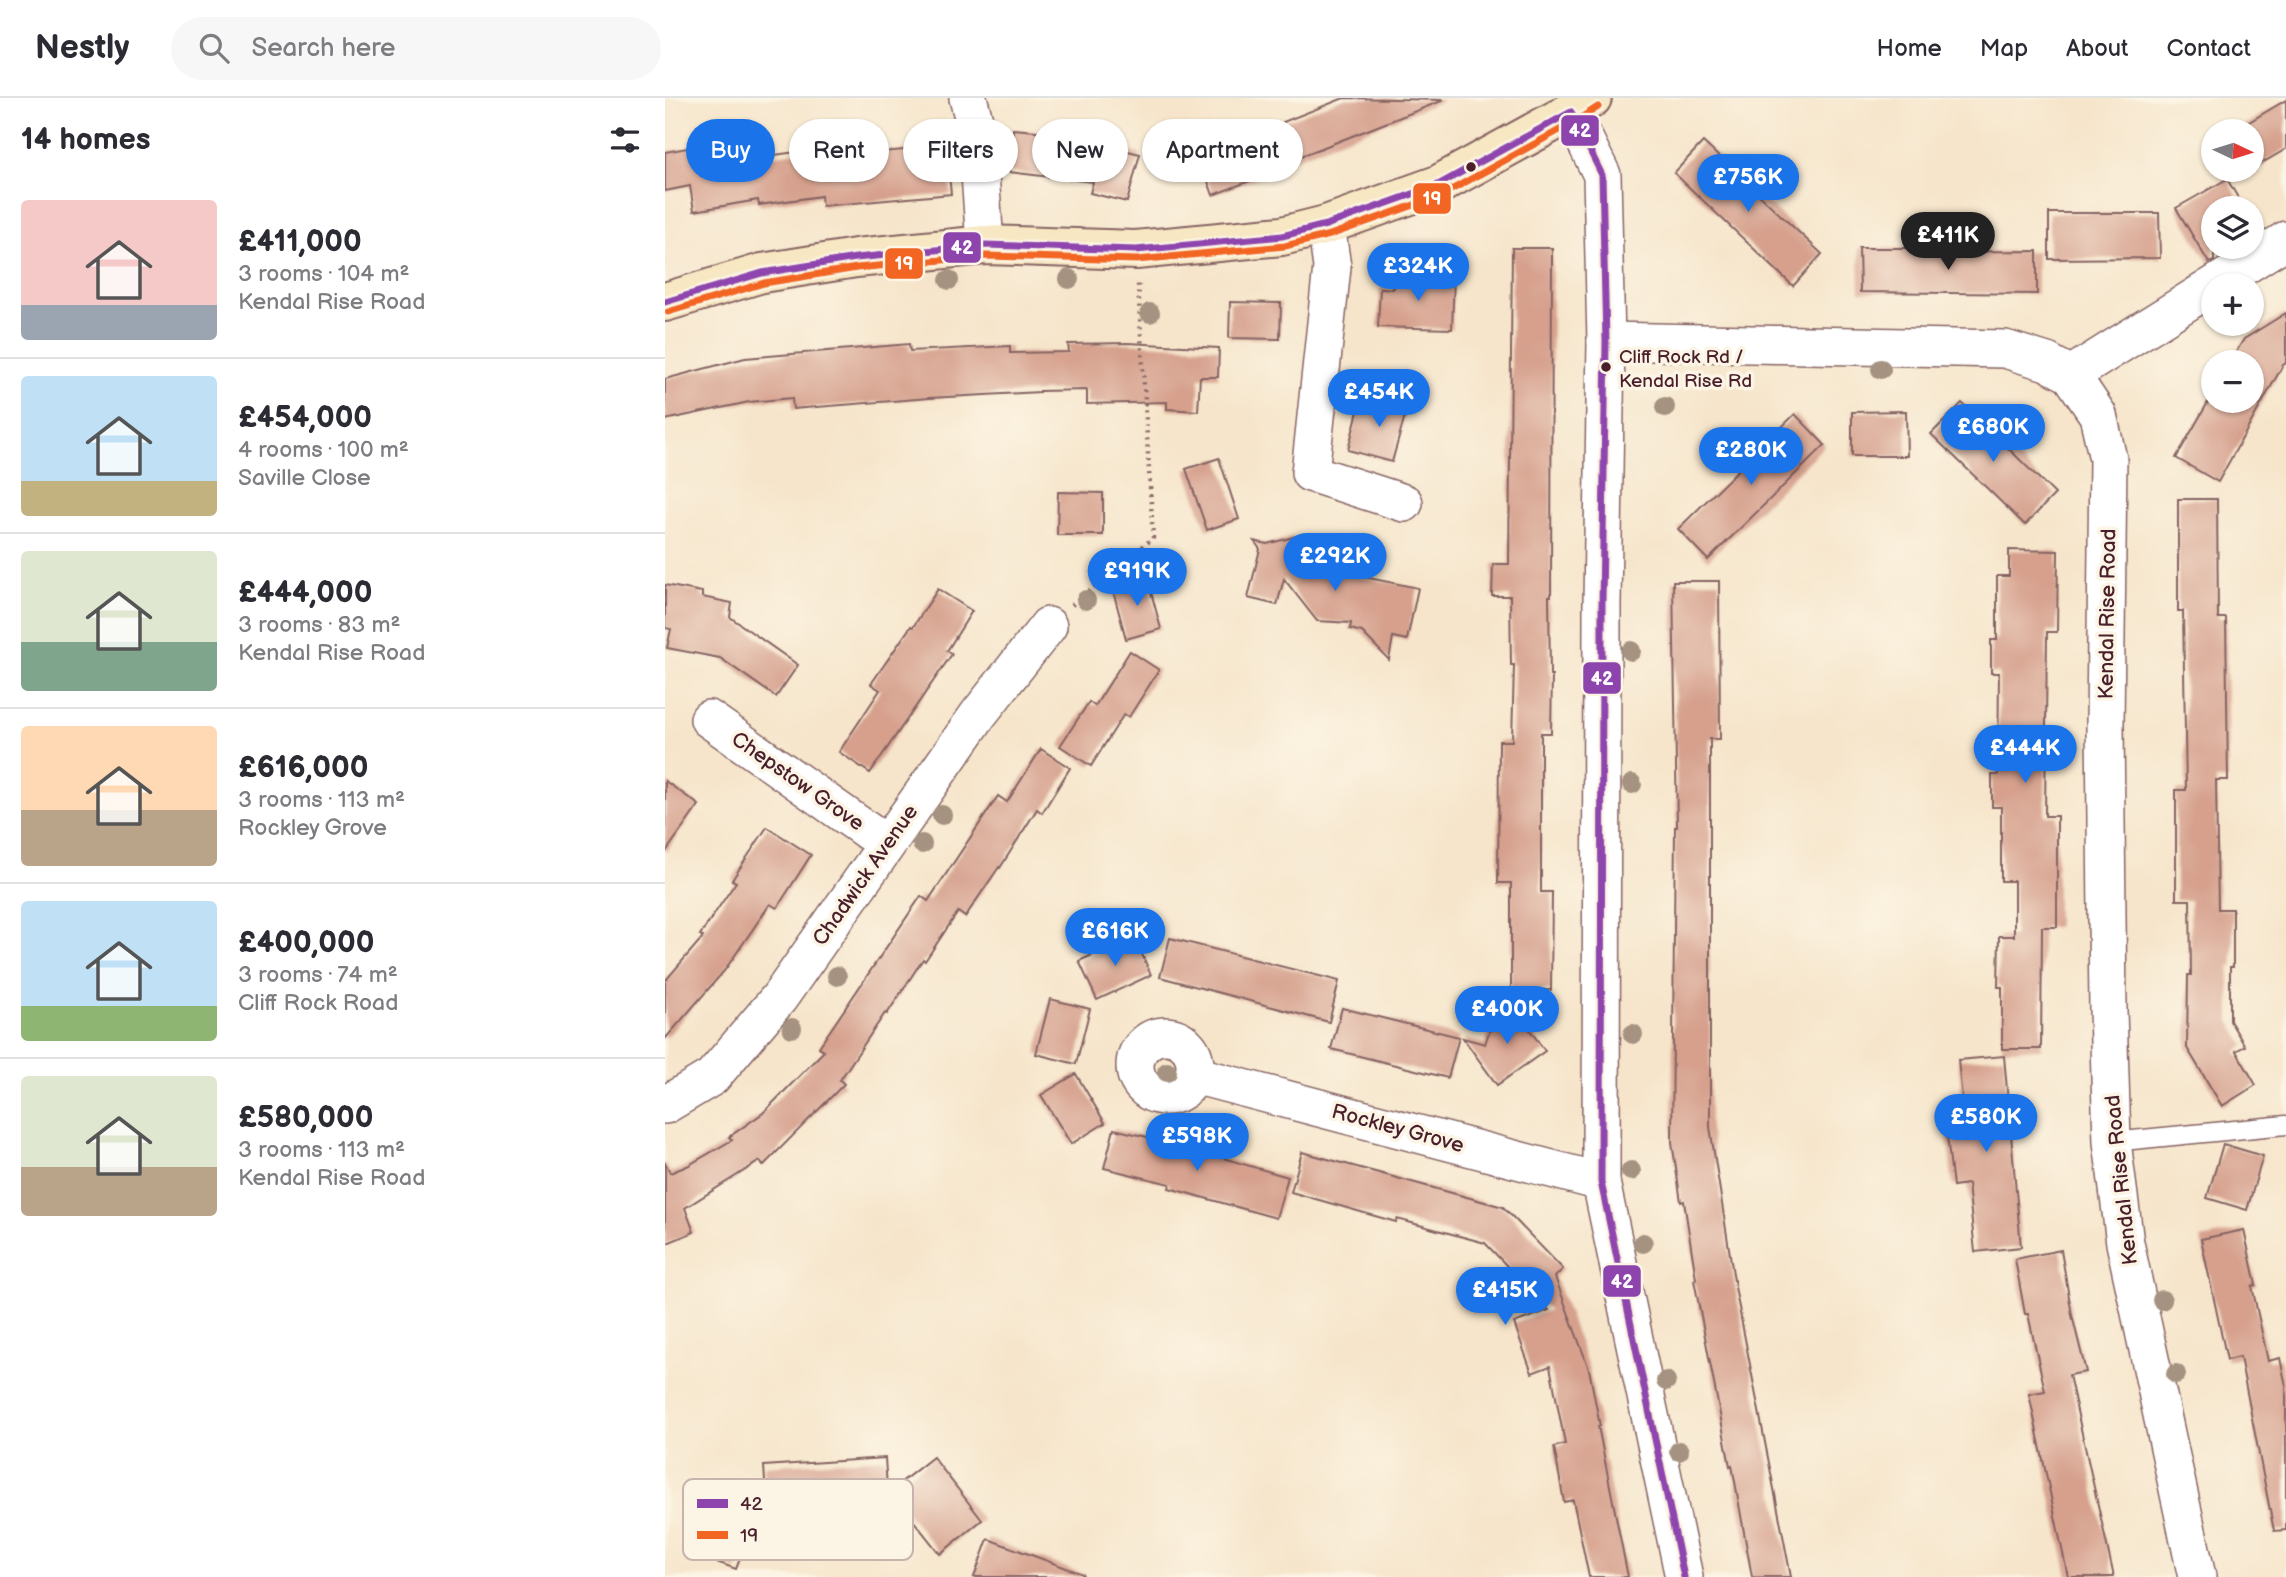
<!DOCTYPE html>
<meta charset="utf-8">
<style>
:root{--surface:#fff;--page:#f7f7f7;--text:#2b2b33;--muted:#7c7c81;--line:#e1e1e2;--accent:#1a73e8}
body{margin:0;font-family:"Balsamiq Sans",sans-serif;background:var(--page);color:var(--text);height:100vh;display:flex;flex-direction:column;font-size:26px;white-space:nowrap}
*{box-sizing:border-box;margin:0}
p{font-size:23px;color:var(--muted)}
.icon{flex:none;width:38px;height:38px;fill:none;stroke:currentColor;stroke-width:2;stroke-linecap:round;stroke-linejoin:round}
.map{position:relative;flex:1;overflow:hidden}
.drawer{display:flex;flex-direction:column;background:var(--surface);width:665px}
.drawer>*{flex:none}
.banner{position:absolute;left:21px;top:21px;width:665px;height:63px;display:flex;gap:14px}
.needle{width:46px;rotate:94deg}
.tools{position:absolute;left:1536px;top:21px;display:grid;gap:14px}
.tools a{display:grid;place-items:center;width:63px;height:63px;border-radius:50%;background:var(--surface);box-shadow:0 2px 5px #0004;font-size:35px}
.price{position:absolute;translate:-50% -60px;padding:0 16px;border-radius:24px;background:var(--accent);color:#fff;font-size:23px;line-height:46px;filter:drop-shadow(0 2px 4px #0008)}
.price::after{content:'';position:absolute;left:50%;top:42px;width:21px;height:16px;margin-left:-10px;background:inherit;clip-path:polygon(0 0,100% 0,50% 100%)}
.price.current{background:#222;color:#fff}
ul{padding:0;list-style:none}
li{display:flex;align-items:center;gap:21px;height:175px;padding:0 21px}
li+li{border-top:2px solid var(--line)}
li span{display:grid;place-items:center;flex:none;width:196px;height:140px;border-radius:7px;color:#555}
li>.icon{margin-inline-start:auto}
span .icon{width:84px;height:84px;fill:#fffc;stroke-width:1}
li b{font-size:30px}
h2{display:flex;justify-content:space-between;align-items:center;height:84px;padding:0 21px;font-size:30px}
.chip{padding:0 24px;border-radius:32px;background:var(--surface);box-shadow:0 2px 5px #0004;font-size:24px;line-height:63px}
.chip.current{background:var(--accent);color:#fff}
header{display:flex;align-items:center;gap:42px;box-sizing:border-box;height:98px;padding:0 35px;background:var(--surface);border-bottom:2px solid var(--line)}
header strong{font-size:33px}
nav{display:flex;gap:38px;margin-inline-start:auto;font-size:24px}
.search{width:490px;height:63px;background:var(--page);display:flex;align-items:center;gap:18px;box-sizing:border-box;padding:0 24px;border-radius:38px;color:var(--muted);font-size:26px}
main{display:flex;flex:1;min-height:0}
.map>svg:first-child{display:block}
.building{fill:#d6a08d}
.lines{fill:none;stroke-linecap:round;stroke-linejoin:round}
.lane-casing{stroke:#866463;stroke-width:21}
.street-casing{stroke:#866463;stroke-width:40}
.secondary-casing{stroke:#866463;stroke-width:42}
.path{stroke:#866463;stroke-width:4.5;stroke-dasharray:2 5;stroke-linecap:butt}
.lane{stroke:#fff;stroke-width:18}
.street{stroke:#fff;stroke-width:37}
.secondary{stroke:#f7e8c3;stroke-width:38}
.bus-1-casing{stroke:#fcf5e5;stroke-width:12}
.bus-2-casing{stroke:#fcf5e5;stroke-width:12}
.bus-1{stroke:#8e44ad;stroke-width:7}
.bus-2{stroke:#f26522;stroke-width:7}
.tree{fill:#a59280}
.bus-dot{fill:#4a1f2b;stroke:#fcf5e5;stroke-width:2.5}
.labels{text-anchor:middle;stroke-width:7;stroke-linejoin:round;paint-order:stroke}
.bus-label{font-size:19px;fill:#4a1f2b;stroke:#fcf5e5;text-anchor:start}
.street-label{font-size:21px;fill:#4a1f2b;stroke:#fcf5e5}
.key{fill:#fcf5e5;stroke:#c7b5ad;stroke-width:2}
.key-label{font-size:19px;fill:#4a1f2b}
.line-badge{stroke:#fcf5e5;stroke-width:2.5}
.badge-label{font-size:19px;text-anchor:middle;font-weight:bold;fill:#fff}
</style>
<header>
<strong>Nestly</strong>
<div class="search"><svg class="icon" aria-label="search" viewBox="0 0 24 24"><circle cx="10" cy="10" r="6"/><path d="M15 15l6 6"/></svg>Search here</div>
<nav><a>Home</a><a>Map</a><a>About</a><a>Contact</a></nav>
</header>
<main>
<section class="drawer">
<h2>14 homes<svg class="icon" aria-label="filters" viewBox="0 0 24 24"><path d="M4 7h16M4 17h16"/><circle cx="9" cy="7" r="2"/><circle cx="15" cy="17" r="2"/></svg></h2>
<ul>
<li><span style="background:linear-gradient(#f6c9c9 75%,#9aa5b1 0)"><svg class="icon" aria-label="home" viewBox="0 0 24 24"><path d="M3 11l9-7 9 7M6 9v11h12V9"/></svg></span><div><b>£411,000</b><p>3 rooms · 104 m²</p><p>Kendal Rise Road</p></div></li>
<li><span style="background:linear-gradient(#bfe0f5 75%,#c2b280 0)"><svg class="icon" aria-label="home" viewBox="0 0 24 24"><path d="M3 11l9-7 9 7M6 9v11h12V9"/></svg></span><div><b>£454,000</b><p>4 rooms · 100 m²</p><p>Saville Close</p></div></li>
<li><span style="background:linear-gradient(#dfe7d0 65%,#7fa58c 0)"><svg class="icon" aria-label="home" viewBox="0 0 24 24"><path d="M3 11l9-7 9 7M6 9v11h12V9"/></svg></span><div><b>£444,000</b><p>3 rooms · 83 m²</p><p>Kendal Rise Road</p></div></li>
<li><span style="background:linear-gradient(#ffd9b3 60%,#b9a48a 0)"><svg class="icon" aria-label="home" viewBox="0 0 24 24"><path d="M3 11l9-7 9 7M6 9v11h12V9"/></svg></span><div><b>£616,000</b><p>3 rooms · 113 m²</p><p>Rockley Grove</p></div></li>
<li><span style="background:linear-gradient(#bfe0f5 75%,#8fb573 0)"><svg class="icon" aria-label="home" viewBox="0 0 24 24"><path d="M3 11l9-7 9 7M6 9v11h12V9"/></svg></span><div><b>£400,000</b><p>3 rooms · 74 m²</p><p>Cliff Rock Road</p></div></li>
<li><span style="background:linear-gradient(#dfe7d0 65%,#b9a48a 0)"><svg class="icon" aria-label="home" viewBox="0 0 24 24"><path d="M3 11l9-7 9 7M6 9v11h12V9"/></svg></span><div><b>£580,000</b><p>3 rooms · 113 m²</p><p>Kendal Rise Road</p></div></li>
</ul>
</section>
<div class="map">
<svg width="1621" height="1479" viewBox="0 0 1621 1479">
<rect width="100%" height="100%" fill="#fcf5e5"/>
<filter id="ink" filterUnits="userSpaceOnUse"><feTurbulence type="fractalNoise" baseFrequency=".0143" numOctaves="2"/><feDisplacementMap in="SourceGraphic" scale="14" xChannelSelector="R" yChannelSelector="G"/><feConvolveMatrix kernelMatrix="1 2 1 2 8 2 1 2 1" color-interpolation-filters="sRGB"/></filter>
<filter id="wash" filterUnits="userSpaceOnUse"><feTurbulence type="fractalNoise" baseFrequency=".00686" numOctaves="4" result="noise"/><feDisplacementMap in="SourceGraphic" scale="28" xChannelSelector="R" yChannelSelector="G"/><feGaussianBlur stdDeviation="1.57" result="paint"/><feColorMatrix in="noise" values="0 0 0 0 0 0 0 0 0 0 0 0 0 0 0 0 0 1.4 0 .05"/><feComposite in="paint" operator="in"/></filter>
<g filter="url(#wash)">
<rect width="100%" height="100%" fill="#f6e5cb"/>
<g id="blocks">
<!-- building -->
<g class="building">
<polygon points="679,0 779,2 621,64 622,69 548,97 536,64 621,32 618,24"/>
<polygon points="1621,2 1621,51 1587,71 1587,33 1569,33"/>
<polygon points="348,31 415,37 415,41 475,56 462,104 425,95 428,84 344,74"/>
<polygon points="61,43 64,61 76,59 76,62 138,53 138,58 207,53 208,55 281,48 286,96 157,108 156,98 94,107 93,102 29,113 25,88 0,93 0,54"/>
<polygon points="1038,44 1157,156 1128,188 1009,75"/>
<polygon points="1562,81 1579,110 1549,110 1549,163 1544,165 1511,110"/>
<polygon points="1384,115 1494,115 1495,160 1384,161"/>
<polygon points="847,150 887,150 886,498 884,498 885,577 887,577 886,635 876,635 876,794 887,794 886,892 846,892 846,785 833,785 834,643 847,643 849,567 846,567 845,498 827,498 828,466 844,466"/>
<polygon points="1194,150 1249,150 1249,154 1372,153 1372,196 1195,194"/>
<polygon points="728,177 789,179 787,231 713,229 715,190 728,191"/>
<polygon points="565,204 616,205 615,241 564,240"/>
<polygon points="1621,215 1621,265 1618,267 1553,384 1511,360 1549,294 1549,303 1587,303 1587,264 1565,264 1579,241"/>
<polygon points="463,245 554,250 553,279 535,279 533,313 502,311 502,304 422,306 422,292 375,293 375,294 264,300 128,311 127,300 84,304 0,322 0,281 80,260 244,246 245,253 345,248 345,255 404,254 403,246"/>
<polygon points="710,298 743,307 727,364 683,352 693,313 712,307"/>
<polygon points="1297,305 1390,396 1360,427 1266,336"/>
<polygon points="1241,313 1242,358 1187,358 1187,314"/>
<polygon points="1130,316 1160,347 1043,462 1013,431"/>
<polygon points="554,360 574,421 542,432 521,371"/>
<polygon points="393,394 438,395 438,437 392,437"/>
<polygon points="1513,401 1552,401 1553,520 1561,520 1563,682 1551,682 1553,811 1568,811 1568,869 1565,869 1565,923 1580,948 1571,953 1591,987 1557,1008 1522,950 1523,877 1526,877 1525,802 1511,802 1511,692 1521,692 1518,513 1513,513"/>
<polygon points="629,439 626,452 691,468 689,477 753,490 742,542 728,539 724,562 697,534 685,531 686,525 652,523 619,481 612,507 583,500 595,451 589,443 602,446"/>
<polygon points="1344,452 1393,453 1392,534 1382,534 1380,718 1392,718 1392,829 1377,829 1376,951 1337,951 1337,889 1333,889 1334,838 1349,838 1349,783 1336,783 1336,709 1327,709 1327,677 1333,677 1334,575 1326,575 1326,542 1332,542 1332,478 1344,478"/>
<polygon points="482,479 496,531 461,541 447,489"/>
<polygon points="1008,483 1054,483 1055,641 1045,641 1045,1029 1070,1189 1126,1479 1087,1479 1067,1367 1065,1368 1029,1182 1031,1181 1019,1103 1016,1104 1007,1044 1010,729 1012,729"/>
<polygon points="0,487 37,494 37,499 67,505 65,519 133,567 111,599 55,560 2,550 6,531 0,530"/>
<polygon points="273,491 307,513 282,553 287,556 205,675 174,654 215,592 206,586 246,528 248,529"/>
<polygon points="465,553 494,572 464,619 459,616 426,668 395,648 424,604 430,608"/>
<polygon points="376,651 405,670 377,715 372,711 335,770 334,769 300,819 293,814 260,863 258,861 222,916 220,915 175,982 179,986 98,1068 95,1063 20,1110 29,1134 0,1146 0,1064 5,1075 22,1068 67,1042 64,1039 98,1015 159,953 154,949 256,798 263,803 333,698 342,704"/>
<polygon points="0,683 34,707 0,755"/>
<polygon points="102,729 146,757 112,810 105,806 60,872 0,941 0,883 38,839 35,837 71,784 67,782"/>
<polygon points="469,838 486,877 432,902 414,863"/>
<polygon points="505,840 674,883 664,924 495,879"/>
<polygon points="385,901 425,911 411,966 371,956"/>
<polygon points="847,907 880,953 832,987 798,940 820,946 828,922"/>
<polygon points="677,910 794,939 783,980 666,951"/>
<polygon points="1339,958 1356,1149 1310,1154 1303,1086 1288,1088 1281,1030 1300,1028 1293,962"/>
<polygon points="411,976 440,1025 406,1046 376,997"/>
<polygon points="449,1031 503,1044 623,1079 611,1120 504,1090 505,1086 439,1070"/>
<polygon points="1558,1046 1598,1058 1582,1112 1542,1100"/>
<polygon points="637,1054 838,1109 898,1171 890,1179 924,1271 935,1328 933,1328 963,1479 924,1479 908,1402 899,1404 889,1349 900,1346 885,1268 867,1275 849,1225 884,1212 820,1145 732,1121 731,1124 626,1094"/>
<polygon points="1579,1132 1591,1187 1587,1188 1603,1263 1615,1260 1621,1288 1621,1432 1609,1433 1575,1259 1562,1262 1536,1141"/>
<polygon points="1396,1152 1407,1217 1421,1274 1404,1277 1449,1479 1403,1479 1364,1296 1380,1293 1363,1216 1360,1216 1350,1161"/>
<polygon points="268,1359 317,1422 275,1456 225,1393"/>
<polygon points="220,1360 223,1405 102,1413 99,1368"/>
<polygon points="49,1402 91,1417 71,1471 29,1456"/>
<polygon points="323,1441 418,1476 417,1479 309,1479"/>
</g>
</g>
</g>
<g filter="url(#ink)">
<use href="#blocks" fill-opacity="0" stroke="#866463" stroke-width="2"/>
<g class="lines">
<defs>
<polyline id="lane" points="1447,1044 1621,1027"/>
<g id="street">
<polyline points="303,0 312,33 320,147"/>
<polyline points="906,14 937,77 941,243 937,506 936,1084 1019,1479"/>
<polyline points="661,127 667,169 645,375 739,405"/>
<polyline points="941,243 1340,251 1382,264 1406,277 1433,317 1443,361 1440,627 1443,912 1447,1044 1460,1145 1532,1479"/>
<polyline points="1406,277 1621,142"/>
<polyline points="44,621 221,746"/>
<circle cx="500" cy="968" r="30"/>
<polyline points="529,977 936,1084"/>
<polyline points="0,1007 47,979 114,900 313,617 383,528"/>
</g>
<polyline id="secondary" points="0,204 97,175 191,160 320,147 471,152 617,138 661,127 773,87 906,14 927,0"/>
</defs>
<!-- lane casing -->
<use href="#lane" class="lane-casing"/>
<!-- street casing -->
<use href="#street" class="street-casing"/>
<!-- secondary casing -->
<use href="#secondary" class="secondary-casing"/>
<!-- path -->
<polyline class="path" points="407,507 488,440 473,186"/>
<!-- lane -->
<use href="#lane" class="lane"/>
<!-- street -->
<use href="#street" class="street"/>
<!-- secondary -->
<use href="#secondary" class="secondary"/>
<defs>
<polyline id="bus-1" points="0,204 97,175 191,160 320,147 471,152 617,138 661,127 773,87 906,14 937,77 941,243 937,506 936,1084 1019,1479"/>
<polyline id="bus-2" points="3,214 99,185 192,170 320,158 472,162 620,148 665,137 777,97 911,23 933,9"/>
</defs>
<!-- bus-1 casing -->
<use href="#bus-1" class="bus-1-casing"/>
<!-- bus-2 casing -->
<use href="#bus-2" class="bus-2-casing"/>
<!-- bus-1 -->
<use href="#bus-1" class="bus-1"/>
<!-- bus-2 -->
<use href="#bus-2" class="bus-2"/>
</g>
<!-- trees -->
<g class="tree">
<circle cx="404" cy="181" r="10"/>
<circle cx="284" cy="182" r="10"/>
<circle cx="485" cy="215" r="10"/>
<circle cx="1216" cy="271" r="10"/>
<circle cx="1000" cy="309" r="10"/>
<circle cx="421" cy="502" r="10"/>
<circle cx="966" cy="553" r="10"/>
<circle cx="967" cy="686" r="10"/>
<circle cx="277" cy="717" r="10"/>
<circle cx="257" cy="746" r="10"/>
<circle cx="172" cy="878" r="10"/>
<circle cx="127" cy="930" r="10"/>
<circle cx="968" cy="936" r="10"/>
<circle cx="502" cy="974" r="10"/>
<circle cx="966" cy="1073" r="10"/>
<circle cx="978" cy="1145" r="10"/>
<circle cx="1497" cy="1202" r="10"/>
<circle cx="1511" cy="1276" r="10"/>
<circle cx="1001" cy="1283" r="10"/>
<circle cx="1014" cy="1353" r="10"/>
</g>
</g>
<!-- markers -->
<g class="bus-dot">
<circle cx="806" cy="69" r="6"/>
<circle cx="941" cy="269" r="6"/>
</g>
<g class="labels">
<!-- bus labels -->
<g class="bus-label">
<text x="954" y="265">Cliff Rock Rd /<tspan x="954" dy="24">Kendal Rise Rd</tspan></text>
</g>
<!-- street labels -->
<g class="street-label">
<text transform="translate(1442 516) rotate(-89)" y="7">Kendal Rise Road</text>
<text transform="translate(133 683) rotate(35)" y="7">Chepstow Grove</text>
<text transform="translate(200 777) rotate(-55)" y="7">Chadwick Avenue</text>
<text transform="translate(733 1030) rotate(15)" y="7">Rockley Grove</text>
<text transform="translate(1456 1082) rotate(-96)" y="7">Kendal Rise Road</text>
</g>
</g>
<!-- legend -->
<rect x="18" y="1381" width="230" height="81" rx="10" class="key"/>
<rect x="32" y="1401" width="31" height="9" fill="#8e44ad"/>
<rect x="32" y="1433" width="31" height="8" fill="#f26522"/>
<g class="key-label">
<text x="75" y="1412">42</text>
<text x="75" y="1444">19</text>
</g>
<g class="line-badge">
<rect x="895" y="16" width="40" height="33" rx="7" fill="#8e44ad"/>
<rect x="747" y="84" width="40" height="33" rx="7" fill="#f26522"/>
<rect x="277" y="133" width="40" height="33" rx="7" fill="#8e44ad"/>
<rect x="219" y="149" width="40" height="33" rx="7" fill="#f26522"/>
<rect x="917" y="563" width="40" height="34" rx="7" fill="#8e44ad"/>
<rect x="937" y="1166" width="40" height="34" rx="7" fill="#8e44ad"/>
</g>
<g class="badge-label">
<text x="915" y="39">42</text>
<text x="767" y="107">19</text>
<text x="297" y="156">42</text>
<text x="239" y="172">19</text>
<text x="937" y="587">42</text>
<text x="957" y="1190">42</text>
</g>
</svg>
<div class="tools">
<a><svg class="needle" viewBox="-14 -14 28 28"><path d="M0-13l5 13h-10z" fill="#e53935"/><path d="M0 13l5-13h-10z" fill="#7c7c81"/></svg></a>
<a><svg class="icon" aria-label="layers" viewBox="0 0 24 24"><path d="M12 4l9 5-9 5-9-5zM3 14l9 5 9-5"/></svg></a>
<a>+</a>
<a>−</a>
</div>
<b class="price" style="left:1083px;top:116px">£756K</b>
<b class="price current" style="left:1283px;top:174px">£411K</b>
<b class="price" style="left:753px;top:205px">£324K</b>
<b class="price" style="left:714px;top:331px">£454K</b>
<b class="price" style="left:1328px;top:366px">£680K</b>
<b class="price" style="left:1086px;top:389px">£280K</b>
<b class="price" style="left:670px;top:495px">£292K</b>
<b class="price" style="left:472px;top:510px">£919K</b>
<b class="price" style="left:1360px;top:687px">£444K</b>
<b class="price" style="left:450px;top:870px">£616K</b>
<b class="price" style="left:842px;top:948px">£400K</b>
<b class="price" style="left:1321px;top:1056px">£580K</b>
<b class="price" style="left:532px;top:1075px">£598K</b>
<b class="price" style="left:840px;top:1229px">£415K</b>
<div class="banner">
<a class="chip current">Buy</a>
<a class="chip">Rent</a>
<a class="chip">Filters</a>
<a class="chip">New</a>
<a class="chip">Apartment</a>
</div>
</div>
</main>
